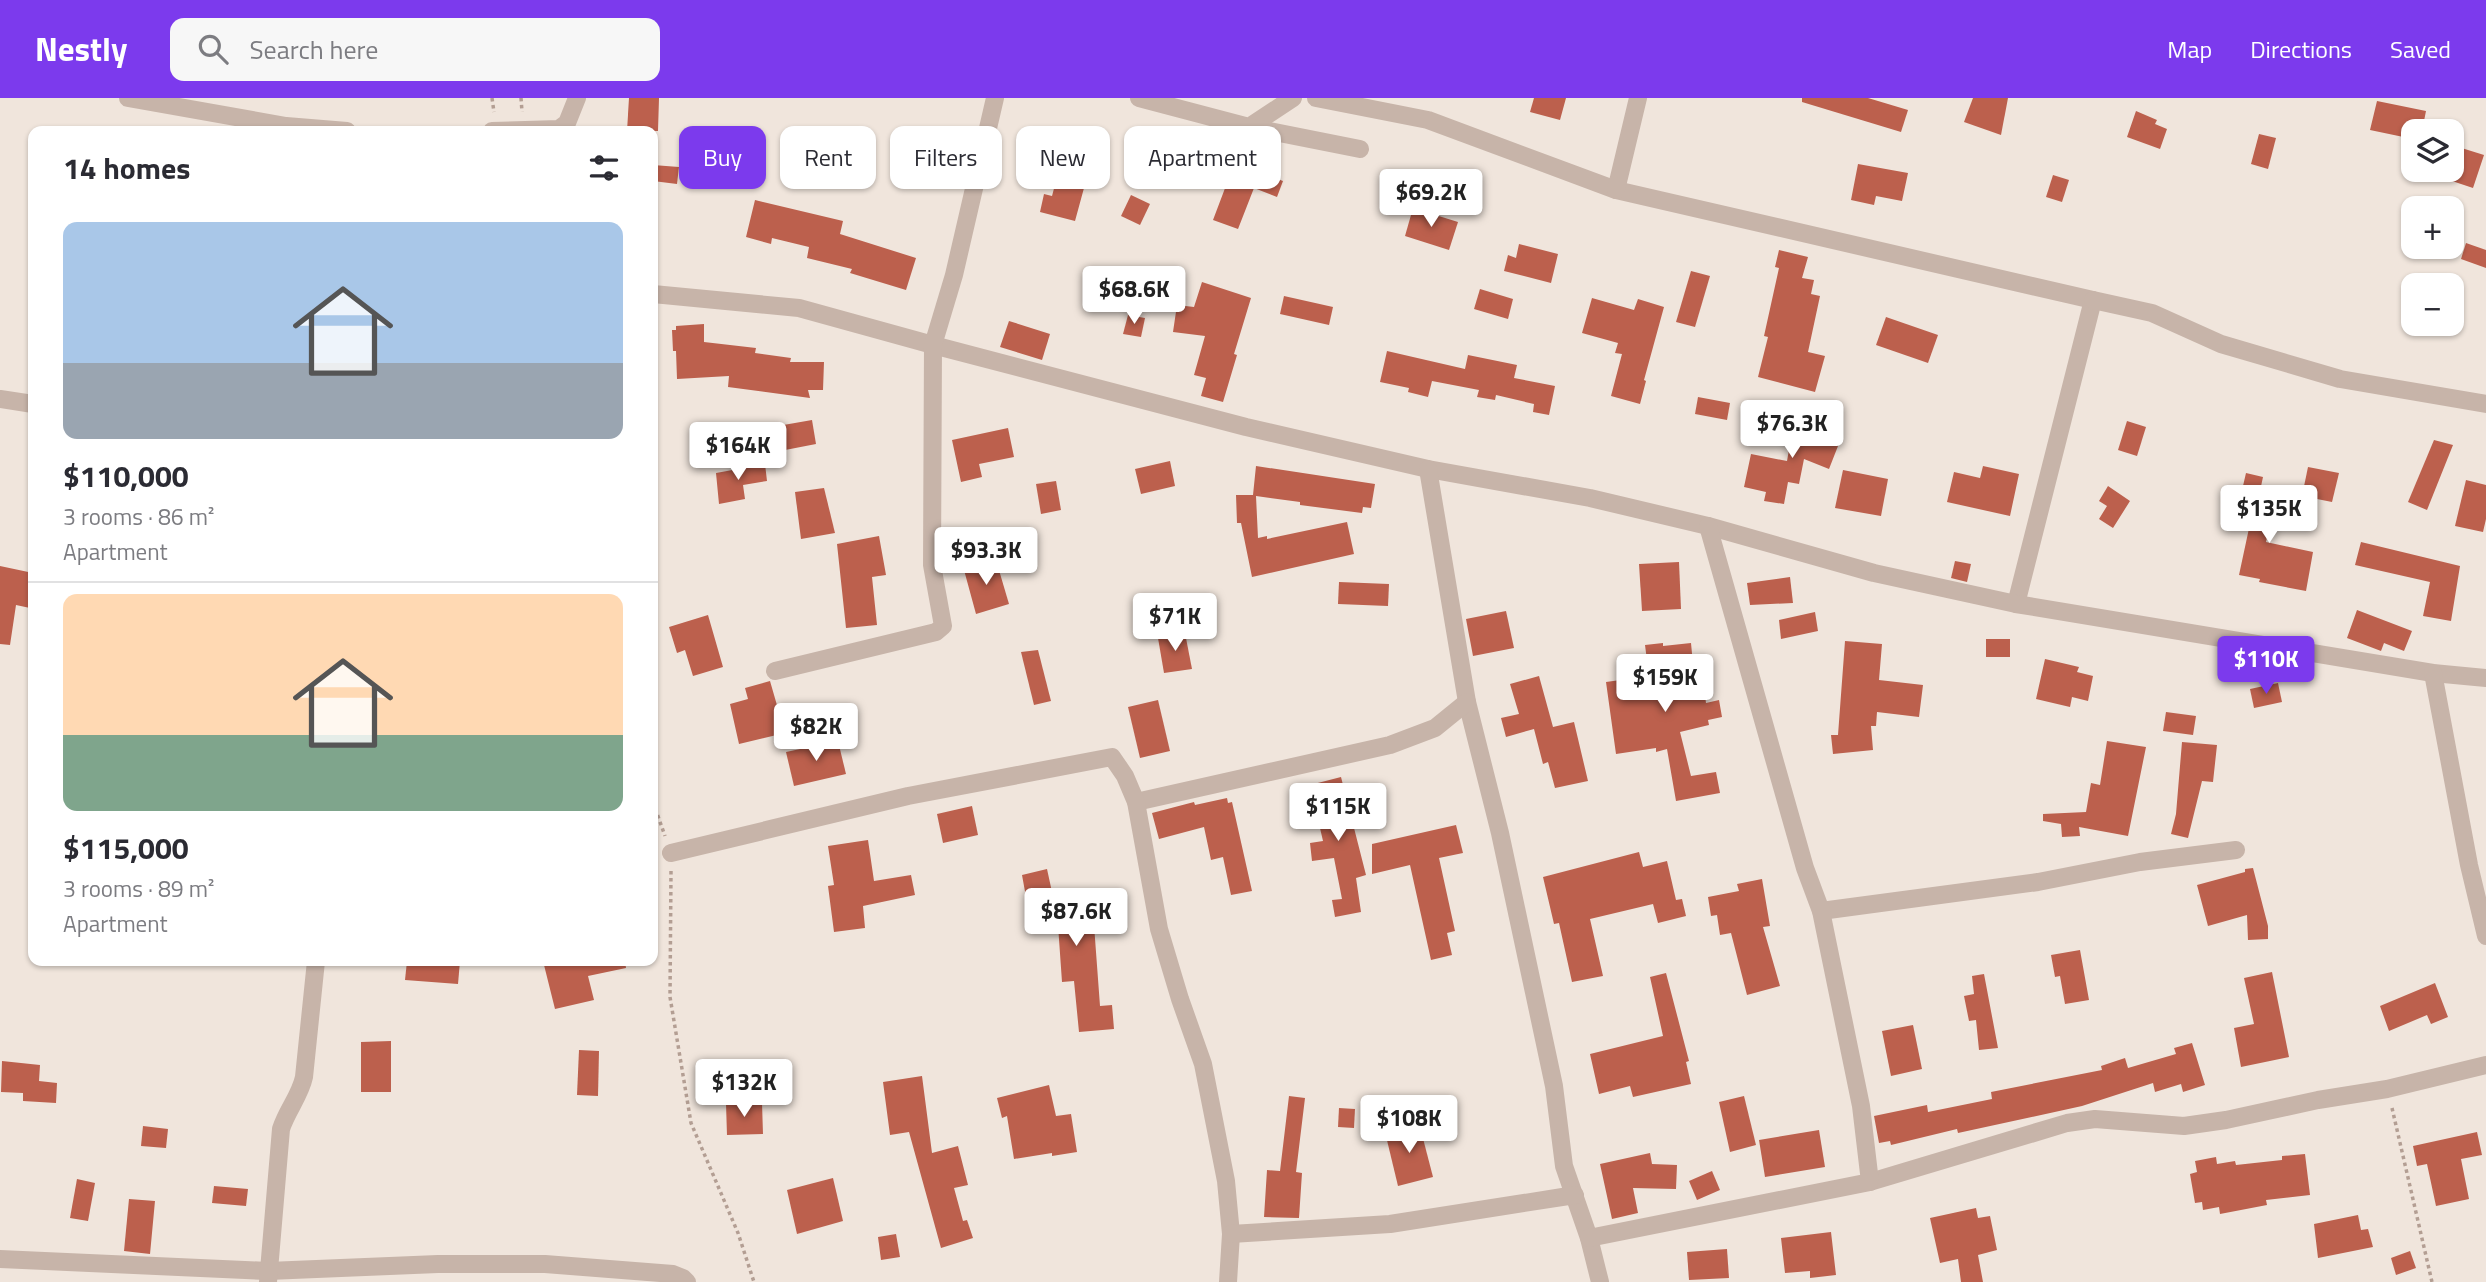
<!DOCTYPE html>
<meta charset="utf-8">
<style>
:root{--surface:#fff;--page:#f7f7f7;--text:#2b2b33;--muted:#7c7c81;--line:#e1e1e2;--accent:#7c3aed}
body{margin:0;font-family:"Titillium Web",sans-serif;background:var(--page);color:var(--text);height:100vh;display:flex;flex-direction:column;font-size:26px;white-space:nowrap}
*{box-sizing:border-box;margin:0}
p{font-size:23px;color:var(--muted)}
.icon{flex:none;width:38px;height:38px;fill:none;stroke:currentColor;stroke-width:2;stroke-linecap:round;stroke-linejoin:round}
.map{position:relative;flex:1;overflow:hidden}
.drawer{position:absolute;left:28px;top:28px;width:630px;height:840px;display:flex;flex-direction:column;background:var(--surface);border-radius:14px;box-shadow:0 2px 5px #0004}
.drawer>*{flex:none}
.guide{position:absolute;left:679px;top:28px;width:665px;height:63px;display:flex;gap:14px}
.tools{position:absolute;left:2401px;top:21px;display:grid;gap:14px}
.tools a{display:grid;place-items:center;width:63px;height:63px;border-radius:14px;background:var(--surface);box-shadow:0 2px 5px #0004;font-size:35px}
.price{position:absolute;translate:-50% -60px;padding:0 16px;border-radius:7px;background:#fff;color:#222;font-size:23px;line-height:46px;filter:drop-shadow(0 2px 4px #0008)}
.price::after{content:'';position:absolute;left:50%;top:42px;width:21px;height:16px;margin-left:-10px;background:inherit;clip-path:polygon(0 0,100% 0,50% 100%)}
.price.current{background:var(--accent);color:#fff}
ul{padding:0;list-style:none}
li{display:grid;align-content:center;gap:14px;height:371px;padding:0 35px}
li+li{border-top:2px solid var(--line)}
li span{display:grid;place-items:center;height:217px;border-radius:14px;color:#555}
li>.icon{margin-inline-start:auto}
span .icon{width:126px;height:126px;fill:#fffc;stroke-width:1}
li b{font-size:30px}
h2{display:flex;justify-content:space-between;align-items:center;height:84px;padding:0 35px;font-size:30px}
.chip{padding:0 24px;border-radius:14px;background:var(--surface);box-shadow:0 2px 5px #0004;font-size:24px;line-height:63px}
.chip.current{background:var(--accent);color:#fff}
header{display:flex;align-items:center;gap:42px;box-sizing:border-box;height:98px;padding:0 35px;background:var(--accent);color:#fff}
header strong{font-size:33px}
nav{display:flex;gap:38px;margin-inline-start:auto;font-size:24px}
.search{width:490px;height:63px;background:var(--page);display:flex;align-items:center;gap:18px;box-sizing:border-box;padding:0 24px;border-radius:14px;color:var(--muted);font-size:26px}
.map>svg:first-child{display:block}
.building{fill:#bc604d}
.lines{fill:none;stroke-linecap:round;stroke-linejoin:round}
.path{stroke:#b39e93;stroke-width:3.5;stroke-dasharray:3.5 3.5;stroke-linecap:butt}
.minor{stroke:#c7b4a9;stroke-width:18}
</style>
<header>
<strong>Nestly</strong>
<div class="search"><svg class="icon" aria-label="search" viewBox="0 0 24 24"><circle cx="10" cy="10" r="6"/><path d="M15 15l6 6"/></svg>Search here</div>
<nav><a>Map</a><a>Directions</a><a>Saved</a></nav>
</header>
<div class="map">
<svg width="2486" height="1184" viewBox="0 0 2486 1184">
<rect width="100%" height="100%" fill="#f0e5dc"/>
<!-- building -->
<g class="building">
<polygon points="629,0 659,0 658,33 627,33"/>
<polygon points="1534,0 1566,0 1560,22 1530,14"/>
<polygon points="1802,0 1868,0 1908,12 1901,34 1802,4"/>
<polygon points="1973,0 2008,0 2001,37 1964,24"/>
<polygon points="2377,3 2426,13 2422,33 2413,33 2413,41 2370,32"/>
<polygon points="2136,13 2157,22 2155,26 2167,31 2160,51 2127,39"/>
<polygon points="2259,36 2276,40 2268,71 2251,66"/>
<polygon points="2452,47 2484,57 2473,90 2452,83"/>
<polygon points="1858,66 1908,75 1902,103 1876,98 1874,107 1851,102"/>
<polygon points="653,67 679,69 677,86 653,83"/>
<polygon points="1243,68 1283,83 1277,99 1254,90 1238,131 1213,122 1230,77 1238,80"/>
<polygon points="2053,77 2069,82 2062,104 2046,99"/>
<polygon points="1056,83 1084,90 1075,123 1040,114 1044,96 1052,98"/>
<polygon points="1131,97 1150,106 1140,127 1121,118"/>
<polygon points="755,102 843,123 840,136 916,160 906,192 850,175 852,171 807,160 809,149 772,140 771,146 746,139"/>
<polygon points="1413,110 1458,124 1449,152 1405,138"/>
<polygon points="2466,145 2486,152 2486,170 2461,161"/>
<polygon points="1519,146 1558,156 1551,185 1504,173 1508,157 1516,160"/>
<polygon points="1779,152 1808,159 1802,180 1814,182 1811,196 1820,198 1808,254 1825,258 1815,294 1758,279 1768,239 1764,238 1779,170 1775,169"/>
<polygon points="1691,173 1710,178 1695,229 1676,224"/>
<polygon points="1202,184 1251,200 1234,256 1237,257 1223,304 1201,298 1206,280 1194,277 1205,238 1173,234 1177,207 1194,209"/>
<polygon points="1480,191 1513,201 1508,221 1474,211"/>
<polygon points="1284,198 1333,209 1329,227 1280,216"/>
<polygon points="1592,200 1634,212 1638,201 1664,209 1644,282 1646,283 1640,306 1611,298 1622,256 1615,255 1618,245 1582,235"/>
<polygon points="1128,217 1145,220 1141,239 1123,236"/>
<polygon points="1886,219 1938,237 1928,265 1876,247"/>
<polygon points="1009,223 1050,236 1042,262 1000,249"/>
<polygon points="704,226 704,244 756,250 755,255 791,260 790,264 824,264 823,292 808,292 810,300 728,289 729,278 677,281 676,253 673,253 672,232 676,232 676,228"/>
<polygon points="1387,253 1465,271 1468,257 1517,267 1514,280 1555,288 1549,317 1533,314 1534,306 1496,297 1495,302 1477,299 1479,292 1432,283 1428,299 1408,294 1409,290 1380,284"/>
<polygon points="1698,299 1730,305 1727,322 1695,316"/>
<polygon points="1795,318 1831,325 1827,344 1838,348 1829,371 1804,361 1799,386 1788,384 1784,406 1764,403 1766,394 1744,389 1751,356 1787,363"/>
<polygon points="812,322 816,346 759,357 755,332"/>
<polygon points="2127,323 2146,329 2137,358 2118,352"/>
<polygon points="1008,330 1014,359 979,366 982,379 961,384 952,342"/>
<polygon points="2434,342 2453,347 2427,412 2408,404"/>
<polygon points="1170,363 1175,388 1141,396 1135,371"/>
<polygon points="765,366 767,383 743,387 745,401 719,406 716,375"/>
<polygon points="1256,368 1375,386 1371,410 1363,409 1362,415 1300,407 1300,404 1256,398 1258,440 1267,438 1267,441 1347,424 1354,456 1252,479 1241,425 1237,425 1236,397 1253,397"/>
<polygon points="1983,368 2019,376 2010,418 1947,404 1954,374 1980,380"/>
<polygon points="2308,369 2339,375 2332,404 2302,398"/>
<polygon points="1843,372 1888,381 1881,418 1835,410"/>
<polygon points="2246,375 2263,379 2257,407 2273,410 2266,444 2313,454 2306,493 2259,484 2260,481 2239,477 2251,421 2236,418"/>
<polygon points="2466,382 2486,387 2486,421 2483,434 2455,428"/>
<polygon points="1056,383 1061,412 1041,416 1036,386"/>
<polygon points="2108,388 2130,403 2113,430 2099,421 2107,408 2099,403"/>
<polygon points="824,390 835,435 801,441 795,394"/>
<polygon points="879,438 886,477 872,479 877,527 846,530 837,446"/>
<polygon points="2361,444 2460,468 2451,523 2423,518 2430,484 2355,467"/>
<polygon points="996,462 1009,506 976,516 964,472"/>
<polygon points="1955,463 1971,466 1967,484 1951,480"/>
<polygon points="1679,464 1681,511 1642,513 1639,466"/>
<polygon points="0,468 33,475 30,510 16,507 10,547 0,546"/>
<polygon points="1790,479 1793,505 1750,507 1747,485"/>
<polygon points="1339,484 1389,486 1388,508 1338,506"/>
<polygon points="2357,512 2412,533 2404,553 2384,545 2381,553 2347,540"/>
<polygon points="1506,513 1514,550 1473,558 1466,521"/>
<polygon points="1815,514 1818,533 1781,541 1779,522"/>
<polygon points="708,517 723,569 693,578 685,552 677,555 669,529"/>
<polygon points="1185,535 1192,571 1164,575 1158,540"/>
<rect x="1986" y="541" width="24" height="18"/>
<polygon points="1845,543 1882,546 1879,582 1923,587 1919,619 1877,614 1876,628 1871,628 1873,652 1833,656 1831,637 1838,637"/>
<polygon points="1663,545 1663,548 1691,545 1693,566 1701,566 1706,605 1719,602 1722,619 1708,622 1709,627 1680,634 1691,678 1716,674 1720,695 1676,703 1667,651 1656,654 1656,650 1616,656 1606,584 1649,578 1645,547"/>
<polygon points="1038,552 1051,603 1034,607 1021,554"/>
<polygon points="2045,561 2079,569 2077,574 2093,578 2088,603 2072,599 2070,609 2036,601"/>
<polygon points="1539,578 1553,629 1574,624 1588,683 1555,690 1548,664 1543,666 1534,631 1506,639 1501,620 1519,616 1510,586"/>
<polygon points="770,583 785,635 739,646 730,606 748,601 745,590"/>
<polygon points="2278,585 2282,604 2254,610 2250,591"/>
<polygon points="1158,602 1170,653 1140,660 1128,609"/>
<polygon points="2166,614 2196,618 2193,637 2163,633"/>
<polygon points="838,643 846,676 794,688 786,654"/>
<polygon points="2107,643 2146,649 2128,738 2079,729 2080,738 2062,739 2061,726 2043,723 2043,716 2086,714 2091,685 2100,687"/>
<polygon points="2182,644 2217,647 2213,684 2202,683 2188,740 2171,736 2176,716"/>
<polygon points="1341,679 1366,777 1356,780 1361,814 1335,819 1332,802 1342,801 1334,760 1312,763 1310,745 1323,743 1310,687"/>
<polygon points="1227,700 1228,705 1232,704 1252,793 1231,797 1223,759 1211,762 1204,729 1159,741 1152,715 1194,704 1195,707"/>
<polygon points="972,708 978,737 943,745 937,716"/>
<polygon points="1456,727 1463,755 1439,760 1455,833 1447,835 1452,857 1431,862 1410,767 1372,776 1372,746"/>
<polygon points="868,742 874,783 911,777 915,797 863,808 865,830 834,834 828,788 834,787 828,748"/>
<polygon points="1639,754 1643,769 1667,763 1676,802 1682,801 1686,818 1658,825 1653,806 1590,821 1603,878 1572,884 1559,825 1554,826 1543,779"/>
<polygon points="2253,770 2268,828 2268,841 2248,842 2247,817 2208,828 2197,787 2245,774 2245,771"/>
<polygon points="1047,771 1052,794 1056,793 1060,814 1112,803 1116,822 1094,827 1100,908 1112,907 1114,931 1079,934 1074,883 1062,884 1058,827 1044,831 1035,797 1026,799 1022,777"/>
<polygon points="1762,781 1770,828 1763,829 1780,888 1747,897 1731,835 1720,837 1717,817 1711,818 1708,799 1739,793 1737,786"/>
<polygon points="2080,852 2089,902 2065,906 2060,878 2055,879 2051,857"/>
<polygon points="407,863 460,863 458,886 405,882"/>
<polygon points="543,863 625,863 626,870 588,878 594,902 555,911"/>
<polygon points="2272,874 2289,959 2241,969 2234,930 2254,926 2244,880"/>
<polygon points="1666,875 1689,963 1686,964 1691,986 1633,999 1630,988 1599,996 1590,956 1663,938 1650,879"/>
<polygon points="1984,876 1998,950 1979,952 1976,922 1969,923 1964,898 1974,896 1972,878"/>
<polygon points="2435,885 2448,919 2431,926 2427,917 2389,933 2380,908"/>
<polygon points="1913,927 1922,971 1891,978 1882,933"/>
<polygon points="391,943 391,994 361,994 361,944"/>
<polygon points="2192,945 2205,987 2183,994 2181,986 2155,994 2153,985 2082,1008 1958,1035 1957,1031 1891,1047 1890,1043 1879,1045 1874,1018 1927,1007 1928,1014 1992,1001 1991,994 2102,972 2101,968 2125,960 2128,970 2176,956 2174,950"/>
<polygon points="579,952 599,953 598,998 577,997"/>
<polygon points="2,963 40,967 39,983 57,985 56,1005 23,1003 23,995 1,994"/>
<polygon points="922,978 932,1055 958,1048 968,1087 954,1090 963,1123 967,1122 973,1140 941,1150 909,1034 890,1037 883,984"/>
<polygon points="1049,987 1056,1018 1071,1016 1077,1054 1052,1058 1052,1055 1014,1061 1007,1018 1002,1020 997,1000"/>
<polygon points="1289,998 1305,1000 1296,1074 1302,1075 1299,1120 1264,1119 1267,1072 1280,1073"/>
<polygon points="1744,998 1756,1047 1730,1054 1719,1004"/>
<polygon points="762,1005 763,1036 727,1037 726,1006"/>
<polygon points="1339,1010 1355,1011 1354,1030 1338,1029"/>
<polygon points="1419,1025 1433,1079 1398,1088 1385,1034"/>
<polygon points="143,1028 168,1031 166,1050 141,1048"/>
<polygon points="1819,1032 1825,1069 1765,1079 1759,1042"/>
<polygon points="2477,1034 2482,1057 2461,1061 2469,1101 2436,1108 2427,1066 2417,1068 2413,1048"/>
<polygon points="1650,1055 1652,1066 1677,1067 1676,1091 1633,1090 1638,1115 1612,1121 1600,1066"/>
<polygon points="2305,1056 2310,1097 2266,1102 2267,1107 2220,1116 2219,1109 2203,1112 2202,1104 2195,1105 2190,1076 2197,1074 2195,1063 2216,1059 2217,1066 2235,1063 2236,1067 2282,1062 2282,1058"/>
<polygon points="1712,1073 1720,1092 1697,1102 1689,1083"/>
<polygon points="833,1080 843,1123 797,1136 787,1092"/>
<polygon points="77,1081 95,1085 88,1123 70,1120"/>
<polygon points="214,1088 248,1091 246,1108 212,1105"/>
<polygon points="129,1101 155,1103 150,1156 124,1153"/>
<polygon points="1976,1110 1978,1120 1990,1118 1997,1152 1978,1157 1983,1184 1961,1184 1958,1161 1940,1165 1930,1120"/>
<polygon points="2358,1117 2361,1132 2368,1131 2373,1149 2318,1160 2314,1126"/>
<polygon points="1831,1134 1836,1177 1810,1180 1810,1173 1785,1175 1781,1140"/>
<polygon points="896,1136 900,1159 881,1162 878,1139"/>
<polygon points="1727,1151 1729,1180 1689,1182 1687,1154"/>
<polygon points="2410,1153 2416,1170 2396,1177 2391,1160"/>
</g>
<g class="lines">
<!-- path -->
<g class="path">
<polyline points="492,0 494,14"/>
<polyline points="521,0 522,14"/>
<polyline points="653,704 665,738"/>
<polyline points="671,773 670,899 691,1025 738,1135 754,1184"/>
<polyline points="2392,1010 2432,1184"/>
</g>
<!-- minor -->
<g class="minor">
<polyline points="128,0 286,28 347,33"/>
<polyline points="1139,0 1249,29 1293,0"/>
<polyline points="1316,0 1428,22 1616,92 2093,202 2016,506"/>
<polyline points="1249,29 1360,51"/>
<polyline points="492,33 559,31 567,25 577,0"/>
<polyline points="1616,92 1638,0"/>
<polyline points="653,196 799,210 933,247 1246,329 1428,371 1590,400 1708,428 1874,475 2016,506 2433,575 2486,580"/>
<polyline points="2093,202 2152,215 2221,246 2340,281 2486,306"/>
<polyline points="0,301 33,306"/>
<polyline points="1428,371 1467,604 1500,735 1554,988 1564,1068 1589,1140 1600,1184"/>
<polyline points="775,573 936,534 943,528 932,467 933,247 954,177 995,0"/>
<polyline points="2433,575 2469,767 2486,838"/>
<polyline points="1136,704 1390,647 1435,630 1467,604"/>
<polyline points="671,755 908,698 1112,659 1125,678 1136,704 1159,831 1180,901 1203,966 1226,1083 1231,1136 1228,1184"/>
<polyline points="1821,813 2038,784 2140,764 2236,752"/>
<polyline points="1870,1084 2067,1025 2095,1021 2184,1028 2226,1022 2318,1002 2387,991 2486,967"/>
<polyline points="1231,1136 1390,1126 1575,1097"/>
<polyline points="1589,1140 1870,1084 1861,1008 1821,813 1805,770 1708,428"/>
<polyline points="0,1161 268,1173 438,1166 545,1166 673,1176 683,1180 687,1184"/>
<path d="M268,1184L281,1031C287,1012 300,998 304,979L316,863"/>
</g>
</g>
</svg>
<div class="tools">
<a><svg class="icon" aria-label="layers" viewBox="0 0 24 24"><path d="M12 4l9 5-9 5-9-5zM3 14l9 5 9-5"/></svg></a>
<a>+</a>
<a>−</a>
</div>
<b class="price" style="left:1431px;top:131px">$69.2K</b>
<b class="price" style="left:1134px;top:228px">$68.6K</b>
<b class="price" style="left:1792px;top:362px">$76.3K</b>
<b class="price" style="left:738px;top:384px">$164K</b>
<b class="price" style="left:2269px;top:447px">$135K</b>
<b class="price" style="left:986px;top:489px">$93.3K</b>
<b class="price" style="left:1175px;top:555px">$71K</b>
<b class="price current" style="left:2266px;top:598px">$110K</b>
<b class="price" style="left:1665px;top:616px">$159K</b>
<b class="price" style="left:816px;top:665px">$82K</b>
<b class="price" style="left:1338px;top:745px">$115K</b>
<b class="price" style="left:1076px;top:850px">$87.6K</b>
<b class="price" style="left:744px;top:1021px">$132K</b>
<b class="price" style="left:1409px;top:1057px">$108K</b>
<div class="guide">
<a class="chip current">Buy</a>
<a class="chip">Rent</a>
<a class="chip">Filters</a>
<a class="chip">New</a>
<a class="chip">Apartment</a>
</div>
<section class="drawer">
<h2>14 homes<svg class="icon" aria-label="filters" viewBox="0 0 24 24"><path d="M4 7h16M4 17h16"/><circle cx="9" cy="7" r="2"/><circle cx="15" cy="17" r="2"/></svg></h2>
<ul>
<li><span style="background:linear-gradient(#a9c7e8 65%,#9aa5b1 0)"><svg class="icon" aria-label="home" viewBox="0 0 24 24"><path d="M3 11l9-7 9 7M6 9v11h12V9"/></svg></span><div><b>$110,000</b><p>3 rooms · 86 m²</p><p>Apartment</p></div></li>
<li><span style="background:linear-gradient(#ffd9b3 65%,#7fa58c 0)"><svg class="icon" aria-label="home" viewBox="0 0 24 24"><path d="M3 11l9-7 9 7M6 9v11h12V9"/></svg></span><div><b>$115,000</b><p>3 rooms · 89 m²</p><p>Apartment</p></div></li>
</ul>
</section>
</div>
